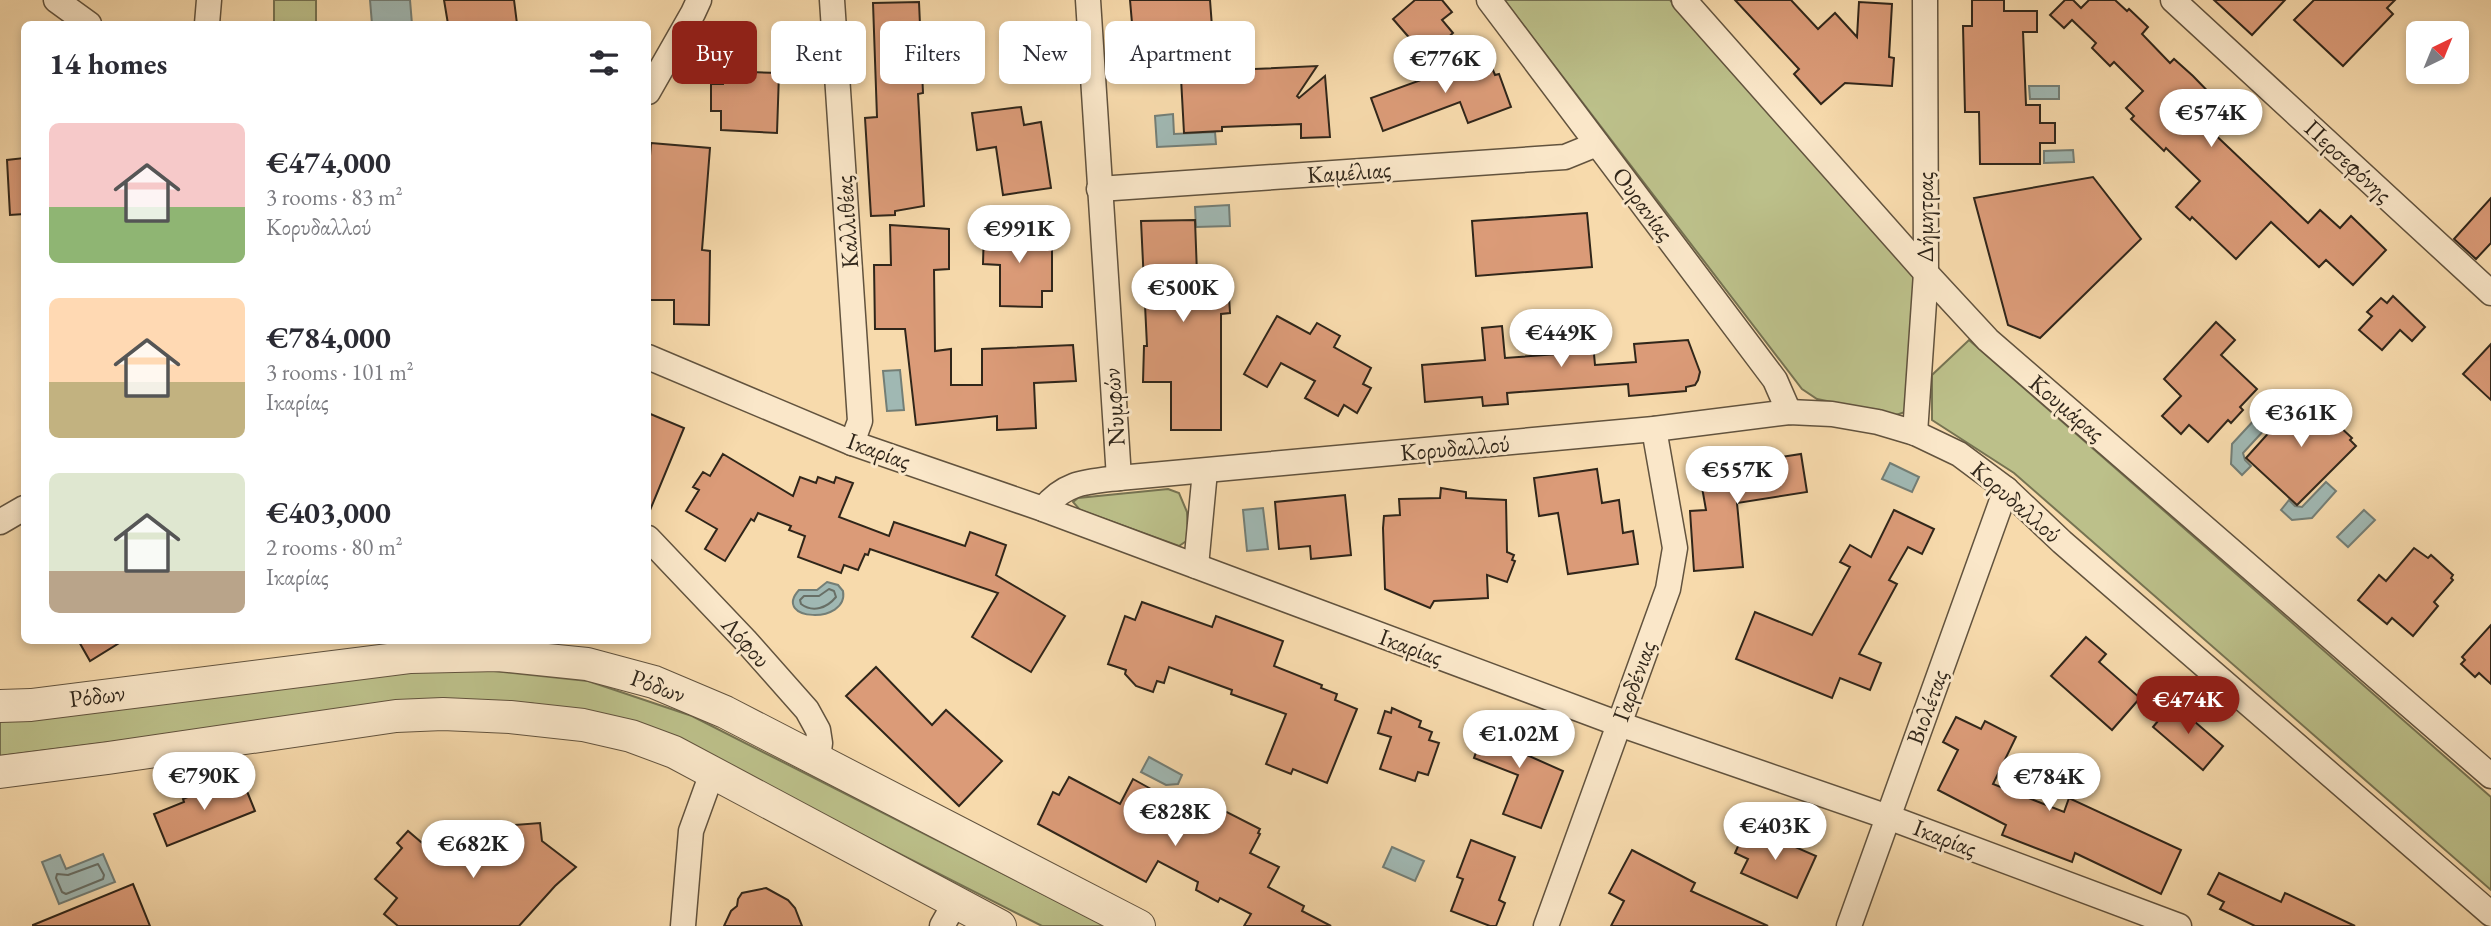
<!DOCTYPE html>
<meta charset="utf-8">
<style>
:root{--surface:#fff;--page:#f2f2f3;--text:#2b2b33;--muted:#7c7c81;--accent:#8f2418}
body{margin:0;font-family:"EB Garamond",serif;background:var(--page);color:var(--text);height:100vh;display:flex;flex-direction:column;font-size:26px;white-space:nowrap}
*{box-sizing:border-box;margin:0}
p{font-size:23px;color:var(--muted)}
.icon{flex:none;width:38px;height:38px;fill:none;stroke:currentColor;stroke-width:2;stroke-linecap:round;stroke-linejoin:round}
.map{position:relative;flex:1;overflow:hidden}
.sheet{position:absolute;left:21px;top:21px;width:630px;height:623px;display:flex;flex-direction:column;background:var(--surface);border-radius:10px;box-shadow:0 4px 10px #0003}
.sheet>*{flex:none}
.banner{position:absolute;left:672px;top:21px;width:665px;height:63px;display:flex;gap:14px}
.needle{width:46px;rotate:43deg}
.controls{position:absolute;left:2406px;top:21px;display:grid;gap:14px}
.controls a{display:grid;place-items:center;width:63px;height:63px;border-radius:10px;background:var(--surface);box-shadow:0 4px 10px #0003;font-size:35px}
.price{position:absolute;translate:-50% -60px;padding:0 16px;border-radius:24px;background:#fff;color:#222;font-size:23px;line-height:46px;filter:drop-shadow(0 2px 4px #0008)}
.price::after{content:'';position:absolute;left:50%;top:42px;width:21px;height:16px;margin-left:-10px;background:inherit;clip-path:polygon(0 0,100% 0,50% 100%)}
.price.active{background:var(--accent);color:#fff}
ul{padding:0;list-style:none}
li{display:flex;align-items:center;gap:21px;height:175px;padding:0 28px}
li span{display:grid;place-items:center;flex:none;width:196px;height:140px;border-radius:10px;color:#555}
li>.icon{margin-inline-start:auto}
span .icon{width:84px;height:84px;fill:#fffc;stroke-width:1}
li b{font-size:30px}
h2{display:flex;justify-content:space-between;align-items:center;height:84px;padding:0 28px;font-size:30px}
.tag{padding:0 24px;border-radius:10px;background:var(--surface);box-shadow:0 4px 10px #0003;font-size:24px;line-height:63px}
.tag.active{background:var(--accent);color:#fff}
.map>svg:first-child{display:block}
.green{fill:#bcc08a;stroke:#767352;stroke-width:2}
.water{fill:#a0b8b3;stroke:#737e76;stroke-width:2}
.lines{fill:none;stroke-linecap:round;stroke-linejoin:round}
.shore{stroke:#686f66;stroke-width:2}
.building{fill:#db9b78;stroke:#30261a;stroke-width:2}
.minor-casing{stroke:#62533e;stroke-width:27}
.tertiary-casing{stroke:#62533e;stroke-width:34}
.minor{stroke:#fae7c9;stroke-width:24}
.tertiary{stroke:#fae7c9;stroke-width:32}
.labels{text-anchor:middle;stroke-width:6;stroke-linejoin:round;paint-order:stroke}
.street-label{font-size:24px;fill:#30261a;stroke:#fae7c9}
</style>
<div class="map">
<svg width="2491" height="926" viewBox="0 0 2491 926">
<rect width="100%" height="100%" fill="#f7daac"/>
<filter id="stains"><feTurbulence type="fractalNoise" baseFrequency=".00286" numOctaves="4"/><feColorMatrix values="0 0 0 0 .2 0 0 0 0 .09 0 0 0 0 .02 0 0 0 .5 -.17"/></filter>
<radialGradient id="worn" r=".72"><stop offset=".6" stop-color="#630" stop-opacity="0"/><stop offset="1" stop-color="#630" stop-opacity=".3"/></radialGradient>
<!-- green -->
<g class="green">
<rect x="274" y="0" width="42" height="24"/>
<polygon points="1504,0 1670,0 1917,280 1905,412 1896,415 1817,399 1802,389"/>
<polygon points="1969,340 2491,797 2491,890 2014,473 1932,420 1932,375"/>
<polygon points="1168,489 1179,493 1187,512 1188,540 1179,546 1080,510 1073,502 1078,498"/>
<polygon points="401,671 494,671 588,681 692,716 1106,926 1042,926 709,757 606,717 529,703 404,705 0,756 0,721"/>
</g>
<!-- water -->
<g class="water">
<polygon points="370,0 410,0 412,24 372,24"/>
<polygon points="2029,86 2059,86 2059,99 2030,99"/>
<polygon points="1173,114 1174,134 1215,132 1216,144 1157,147 1155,116"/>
<polygon points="2073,150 2074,162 2044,163 2044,151"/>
<polygon points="1229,205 1230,226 1196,227 1195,207"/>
<polygon points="900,370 904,410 887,411 883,371"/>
<polygon points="2257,417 2267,427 2243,453 2245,460 2251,466 2242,475 2231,464 2232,444"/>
<polygon points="1890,463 1919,477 1912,492 1882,479"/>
<polygon points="2326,482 2336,491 2312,518 2292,520 2281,510 2289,500 2295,506 2302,507"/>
<polygon points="1263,508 1268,549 1247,551 1243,510"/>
<polygon points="2364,510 2375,520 2348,547 2337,537"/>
<path d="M827,582L838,585L843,591C849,625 771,621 799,590H817Z"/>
<polygon points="1149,757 1182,775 1178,784 1166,785 1141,772"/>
<polygon points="1392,847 1424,861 1415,881 1383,867"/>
<polygon points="103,854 115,882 59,904 42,862 60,855 66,869"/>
</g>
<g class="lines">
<!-- shore -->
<g class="shore">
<path d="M829,589L834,591L836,597C827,608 813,613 801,604L800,600L804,596H819Z"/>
<polygon points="98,864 104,875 103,879 66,894 62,892 56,878 57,874 68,875"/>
</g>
</g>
<!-- building -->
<g class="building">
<polygon points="444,0 514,0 517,24 448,24"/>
<polygon points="1130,0 1210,0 1213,40 1134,46"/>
<polygon points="1415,0 1442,0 1452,12 1442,20 1453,33 1426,57 1393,19"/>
<polygon points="1735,0 1791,0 1818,29 1835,13 1857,37 1859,2 1892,4 1889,57 1894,58 1892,86 1845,83 1821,104 1794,74 1799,69"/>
<polygon points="1972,0 2004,0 2004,11 2037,11 2037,32 2023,32 2026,105 2040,105 2040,123 2055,123 2055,143 2040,143 2040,164 1980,164 1979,112 1965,112 1963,26 1972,26"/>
<polygon points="2065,0 2073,0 2081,8 2089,0 2115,0 2127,11 2129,9 2148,27 2142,34 2170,63 2174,59 2193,76 2225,109 2207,127 2308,223 2320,210 2340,228 2351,216 2386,250 2353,285 2326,260 2319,267 2271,222 2236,259 2192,217 2190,220 2176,207 2200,181 2166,148 2164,151 2131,119 2134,116 2126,108 2143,91 2114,62 2110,66 2092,48 2096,43 2072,20 2064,28 2050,15"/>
<polygon points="2214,0 2285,0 2252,35"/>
<polygon points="2314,0 2395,0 2387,8 2393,14 2343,66 2294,20"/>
<polygon points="919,2 923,93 918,94 924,206 895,211 895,215 871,216 865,118 877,117 873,3"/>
<polygon points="1487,56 1495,75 1499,74 1511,107 1468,123 1460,102 1383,131 1371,98"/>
<polygon points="1251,65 1252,69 1254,69 1317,66 1297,96 1299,98 1325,76 1330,137 1301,138 1301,124 1222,127 1222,131 1184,133 1181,78 1204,77 1203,67"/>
<polygon points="723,71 779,73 777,133 721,130 721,111 711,111 711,84 723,84"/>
<polygon points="1021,107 1024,125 1041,122 1051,188 1003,195 996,147 977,150 972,113"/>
<polygon points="651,143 710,148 702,250 710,251 709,325 674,324 674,300 648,300 648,182"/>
<polygon points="24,158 24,214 10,215 7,160"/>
<polygon points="2093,177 2141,239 2040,338 2008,325 1974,198"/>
<polygon points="2491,198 2491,243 2476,259 2454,239"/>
<polygon points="1587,213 1592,267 1476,276 1472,221"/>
<polygon points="1195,220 1197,274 1220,273 1220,280 1228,280 1230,313 1221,314 1221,430 1171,430 1171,382 1143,382 1144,346 1147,346 1141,221"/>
<polygon points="890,225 949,229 949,269 934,270 935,351 951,349 951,385 982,385 982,349 1073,345 1076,381 1034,383 1036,428 997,430 997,416 916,425 905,329 875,329 874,265 891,265"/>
<polygon points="984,227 1040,228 1040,247 1052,247 1052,291 1042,291 1042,307 1000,306 1000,265 983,264"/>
<polygon points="2393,296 2425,327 2412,341 2400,330 2382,350 2359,330 2372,316 2367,312 2381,298 2387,303"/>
<polygon points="1277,316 1310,334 1317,323 1340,336 1334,347 1371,368 1363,384 1371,388 1357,413 1344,405 1338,416 1305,398 1315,381 1281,363 1267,387 1244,374"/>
<polygon points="1591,321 1595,365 1636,362 1634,344 1688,340 1700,372 1698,380 1695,385 1686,387 1686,391 1629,396 1628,384 1507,393 1508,404 1483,406 1482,397 1425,402 1422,365 1485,360 1482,328 1502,326 1505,358 1557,354 1555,324"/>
<polygon points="2216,322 2235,340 2221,355 2257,389 2240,407 2243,410 2231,423 2228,420 2208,442 2189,425 2181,434 2162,416 2181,396 2164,379"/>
<polygon points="2491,344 2491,400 2463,374"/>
<polygon points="2300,394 2307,400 2309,398 2352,438 2350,440 2356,446 2297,505 2246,458 2274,427 2272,424"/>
<polygon points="648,413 684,428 648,515"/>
<polygon points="723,454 793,496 800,477 816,483 818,477 834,483 836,477 853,483 839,517 889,536 894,522 965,546 970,532 1006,545 996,575 1065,616 1031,672 972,637 998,593 870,549 868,555 865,554 858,570 844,565 841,573 798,557 805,536 789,530 791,526 758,513 754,521 751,519 725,561 705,549 717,529 686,511 699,490 693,487 703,472 710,476"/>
<polygon points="1801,454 1807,492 1737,503 1743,567 1694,571 1690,511 1706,510 1699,470"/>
<polygon points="1597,469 1602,503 1619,500 1623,533 1633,531 1638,564 1568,574 1558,513 1539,516 1534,478"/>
<polygon points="1441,488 1466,492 1466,498 1506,500 1507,552 1514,555 1512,560 1515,561 1507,582 1487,575 1488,598 1434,601 1430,608 1385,589 1383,528 1384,516 1400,515 1399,499 1440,498"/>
<polygon points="1345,495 1351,555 1311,559 1310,546 1279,549 1275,502"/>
<polygon points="1894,510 1934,529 1922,554 1908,547 1889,580 1897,584 1859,654 1881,663 1870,690 1840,678 1832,698 1736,659 1755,612 1812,635 1850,567 1840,562 1850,545 1871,557"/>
<polygon points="2414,548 2428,558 2431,555 2453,575 2451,578 2453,580 2434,602 2438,606 2413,636 2392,618 2387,624 2358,600 2379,575 2386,581"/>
<polygon points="1142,602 1212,627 1216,616 1283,641 1274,666 1322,685 1321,688 1337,694 1335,700 1357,709 1327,783 1293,769 1291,774 1266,764 1286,714 1231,694 1232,690 1169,667 1164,683 1157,681 1153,692 1136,686 1125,674 1126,670 1108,664 1125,616 1135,620"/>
<polygon points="2491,625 2491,684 2479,673 2475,677 2461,664 2465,660 2462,657"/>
<polygon points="2086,637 2106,654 2099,662 2140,698 2112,730 2051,676"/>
<polygon points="78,640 124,640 90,661"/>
<polygon points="876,667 932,725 946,710 1002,761 959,806 846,696"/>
<polygon points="2173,703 2223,746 2203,770 2153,727"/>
<polygon points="1392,708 1421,721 1419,727 1432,732 1429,740 1439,743 1428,775 1418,772 1415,781 1380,769 1391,737 1378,733 1385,711 1391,713"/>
<polygon points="1484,717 1537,737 1529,756 1563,771 1541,828 1503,814 1518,775 1474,758 1481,739 1476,737"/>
<polygon points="1956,717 1981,729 1985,721 2016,737 1993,784 2064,812 2069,798 2181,850 2161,894 2075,853 2072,862 2002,835 2006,825 1938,790 1958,750 1943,742"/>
<polygon points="1069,777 1120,804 1133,779 1160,794 1157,799 1206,826 1212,815 1215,817 1219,808 1260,829 1258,833 1260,834 1250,853 1279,867 1268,887 1304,906 1302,911 1331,926 1244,926 1251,914 1220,898 1218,902 1196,890 1198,882 1158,861 1146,882 1038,824 1053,792 1059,795"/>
<polygon points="242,779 255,811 167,846 154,814 184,802 183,799 209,788 210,792"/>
<polygon points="540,823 542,841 576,867 555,886 519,926 398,926 384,914 397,898 375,879 402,848 397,843 408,831 428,848 492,842 491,827"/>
<polygon points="1747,826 1816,856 1797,898 1741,873 1748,859 1735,853"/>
<polygon points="1471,840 1515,857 1499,900 1505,903 1496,926 1490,926 1451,911 1463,879 1457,877"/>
<polygon points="1632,850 1695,883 1691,891 1768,926 1611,926 1624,901 1609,893"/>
<polygon points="2219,873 2281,902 2285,893 2355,926 2255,926 2220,909 2224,902 2208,894"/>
<polygon points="133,884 150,926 33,926 33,925"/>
<polygon points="766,888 788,900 795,908 802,926 724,926 731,911 737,906 738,899 742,893"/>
</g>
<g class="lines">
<defs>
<g id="minor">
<polyline points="56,0 89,24"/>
<polyline points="832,0 860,421 852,443"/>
<polyline points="1088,0 1119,478"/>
<polyline points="1489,0 1775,380 1789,412"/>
<polyline points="1684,0 1926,273 1988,340 2491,776"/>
<polyline points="2173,0 2491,293"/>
<polyline points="207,24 209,0"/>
<polyline points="648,92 693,13 699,0"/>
<polyline points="1099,189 1565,157 1597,144"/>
<polyline points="648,357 852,443 1043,509 1619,724 1888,817 2179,926"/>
<polyline points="1915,433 1926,273 1925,0"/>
<path d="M1043,509C1065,482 1085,482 1119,478L1654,429L1789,412L1832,414L1878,422L1915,433L1959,454L2006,489L2062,542L2491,914"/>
<polyline points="0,522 24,508"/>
<polyline points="648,538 745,640 807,710 818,730 820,743 818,759"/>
<polyline points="1196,566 1205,471"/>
<polyline points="683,926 691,831 712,773"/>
<polyline points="942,926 955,903"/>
<polyline points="1546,926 1668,589 1675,548 1654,429"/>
<polyline points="1849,926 2006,489"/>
</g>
<g id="tertiary">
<polyline points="0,706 31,705 411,657 498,655 587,664 654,682 725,712 1139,926"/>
<polyline points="0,772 108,758 396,716 443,714 510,717 583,725 631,736 674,752 1000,926"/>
</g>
</defs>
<!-- minor casing -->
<use href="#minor" class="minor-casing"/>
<!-- tertiary casing -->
<use href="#tertiary" class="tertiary-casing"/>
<!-- minor -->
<use href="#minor" class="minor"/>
<!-- tertiary -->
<use href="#tertiary" class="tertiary"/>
</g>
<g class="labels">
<!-- street labels -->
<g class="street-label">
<text transform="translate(2348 161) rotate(43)" y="8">Περσεφόνης</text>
<text transform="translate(1349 172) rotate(-4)" y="8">Καμέλιας</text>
<text transform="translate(1643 204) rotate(53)" y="8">Ουρανίας</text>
<text transform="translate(1925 217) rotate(-90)" y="8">Δήμητρας</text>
<text transform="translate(847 222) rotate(-94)" y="8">Καλλιθέας</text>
<text transform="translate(1114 407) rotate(-94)" y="8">Νυμφών</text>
<text transform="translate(2067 408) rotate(40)" y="8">Κουμάρας</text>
<text transform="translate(1455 448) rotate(-5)" y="8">Κορυδαλλού</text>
<text transform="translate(879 451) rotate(20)" y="8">Ικαρίας</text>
<text transform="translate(2016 502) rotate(41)" y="8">Κορυδαλλού</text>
<text transform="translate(746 642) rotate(48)" y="8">Λόφου</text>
<text transform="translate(1411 647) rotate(20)" y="8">Ικαρίας</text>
<text transform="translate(1634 681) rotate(-70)" y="8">Γαρδένιας</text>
<text transform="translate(658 686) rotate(20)" y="8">Ρόδων</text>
<text transform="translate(97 696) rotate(-7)" y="8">Ρόδων</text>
<text transform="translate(1927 707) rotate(-70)" y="8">Βιολέτας</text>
<text transform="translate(1945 838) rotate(21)" y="8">Ικαρίας</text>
</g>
</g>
<rect width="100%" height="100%" filter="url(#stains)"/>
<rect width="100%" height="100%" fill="url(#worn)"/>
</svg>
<div class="controls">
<a><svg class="needle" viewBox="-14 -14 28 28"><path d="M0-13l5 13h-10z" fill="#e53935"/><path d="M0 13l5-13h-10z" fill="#7c7c81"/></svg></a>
</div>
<b class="price" style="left:1445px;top:95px">€776K</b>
<b class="price" style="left:2211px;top:149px">€574K</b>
<b class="price" style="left:1019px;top:265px">€991K</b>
<b class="price" style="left:1183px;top:324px">€500K</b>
<b class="price" style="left:1561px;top:369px">€449K</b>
<b class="price" style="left:2301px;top:449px">€361K</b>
<b class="price" style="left:1737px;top:506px">€557K</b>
<b class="price active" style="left:2188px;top:736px">€474K</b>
<b class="price" style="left:1519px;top:770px">€1.02M</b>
<b class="price" style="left:204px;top:812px">€790K</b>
<b class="price" style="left:2049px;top:813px">€784K</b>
<b class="price" style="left:1175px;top:848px">€828K</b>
<b class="price" style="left:1775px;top:862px">€403K</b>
<b class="price" style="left:473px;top:880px">€682K</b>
<div class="banner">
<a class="tag active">Buy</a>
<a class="tag">Rent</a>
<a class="tag">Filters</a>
<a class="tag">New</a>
<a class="tag">Apartment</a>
</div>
<section class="sheet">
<h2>14 homes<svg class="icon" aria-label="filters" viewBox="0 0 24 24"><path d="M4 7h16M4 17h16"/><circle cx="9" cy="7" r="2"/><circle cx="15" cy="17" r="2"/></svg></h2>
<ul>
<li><span style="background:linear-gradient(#f6c9c9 60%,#8fb573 0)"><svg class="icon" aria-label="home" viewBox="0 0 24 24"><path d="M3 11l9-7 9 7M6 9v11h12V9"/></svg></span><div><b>€474,000</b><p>3 rooms · 83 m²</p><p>Κορυδαλλού</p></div></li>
<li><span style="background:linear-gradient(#ffd9b3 60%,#c2b280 0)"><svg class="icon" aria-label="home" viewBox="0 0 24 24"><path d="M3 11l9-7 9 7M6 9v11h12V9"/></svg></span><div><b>€784,000</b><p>3 rooms · 101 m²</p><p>Ικαρίας</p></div></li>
<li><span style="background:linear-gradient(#dfe7d0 70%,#b9a48a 0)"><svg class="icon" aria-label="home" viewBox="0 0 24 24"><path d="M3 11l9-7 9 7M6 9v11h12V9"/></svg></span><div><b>€403,000</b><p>2 rooms · 80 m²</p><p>Ικαρίας</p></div></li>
</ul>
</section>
</div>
